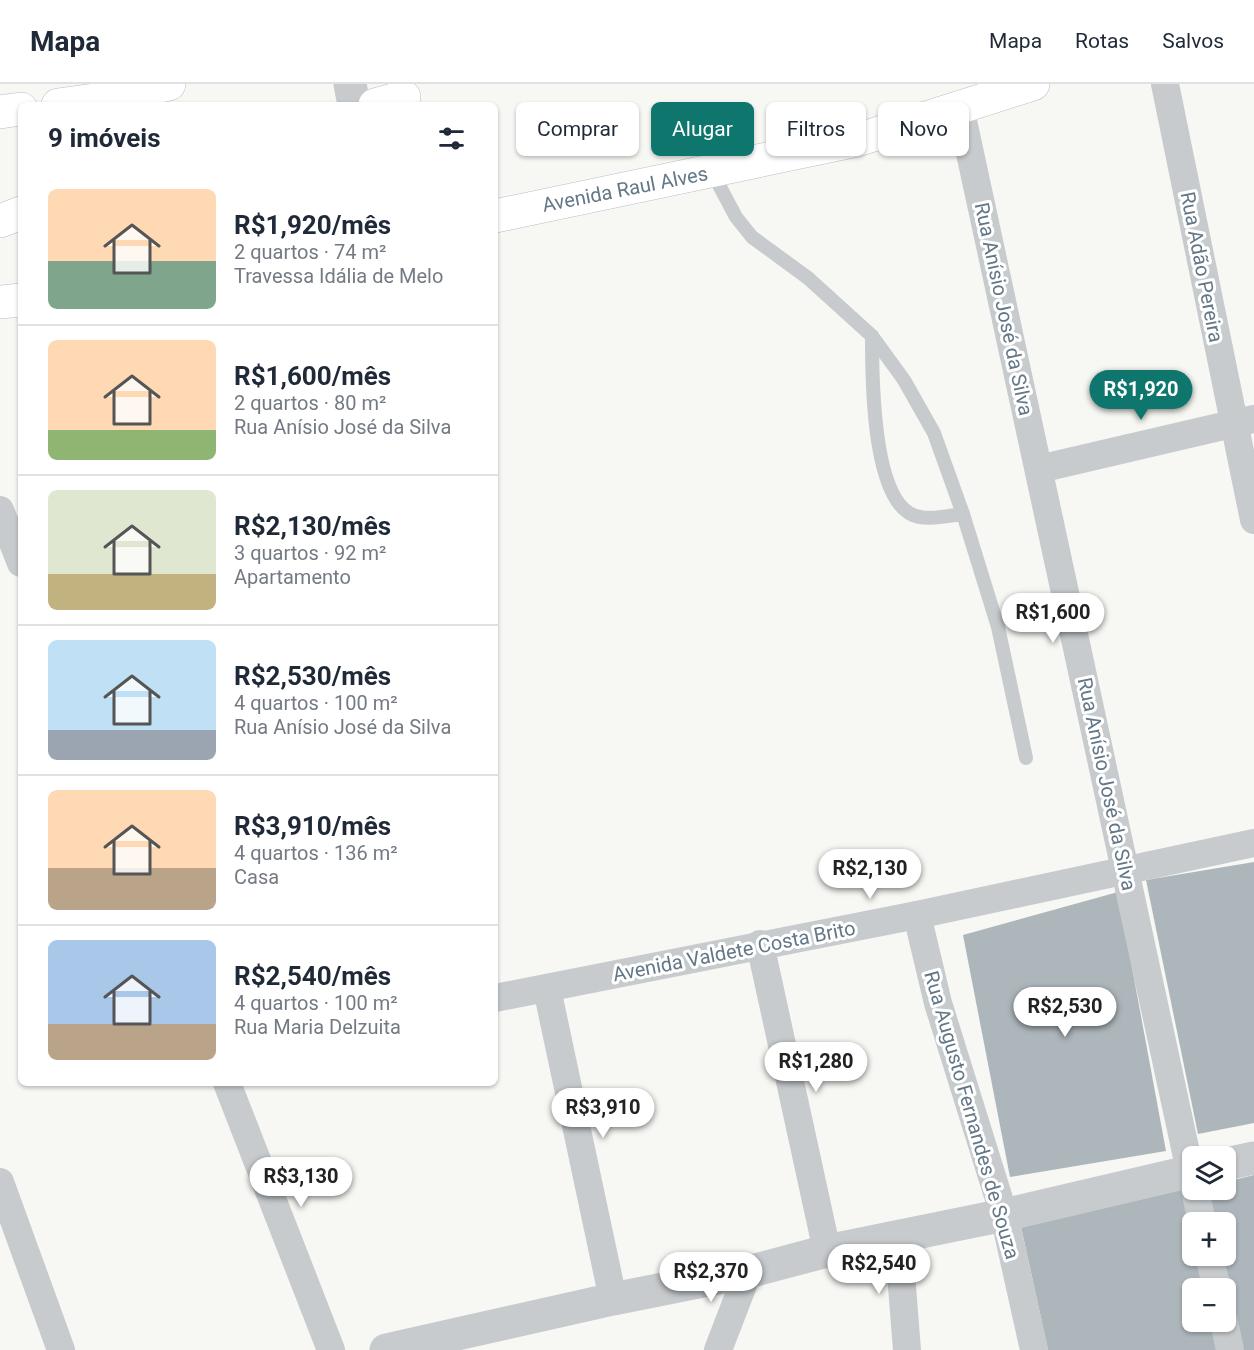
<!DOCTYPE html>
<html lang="pt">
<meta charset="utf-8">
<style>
:root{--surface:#fff;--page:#f2f2f3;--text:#1f2937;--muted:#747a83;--line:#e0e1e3;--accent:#0f766e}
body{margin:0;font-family:Roboto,sans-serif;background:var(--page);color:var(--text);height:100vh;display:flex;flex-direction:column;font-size:22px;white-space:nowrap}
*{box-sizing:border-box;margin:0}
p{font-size:20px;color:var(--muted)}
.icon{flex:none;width:33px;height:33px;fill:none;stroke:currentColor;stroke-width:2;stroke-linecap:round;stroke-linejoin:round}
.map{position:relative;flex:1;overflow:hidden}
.details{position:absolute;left:18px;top:18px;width:480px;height:984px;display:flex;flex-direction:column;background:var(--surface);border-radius:9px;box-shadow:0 2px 4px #0004}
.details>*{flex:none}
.guide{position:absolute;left:516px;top:18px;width:570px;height:54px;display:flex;gap:12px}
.controls{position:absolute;left:1182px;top:1062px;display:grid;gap:12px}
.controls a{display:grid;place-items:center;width:54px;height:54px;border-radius:9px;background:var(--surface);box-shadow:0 2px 4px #0004;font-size:30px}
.price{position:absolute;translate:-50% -51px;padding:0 14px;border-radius:21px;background:#fff;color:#222;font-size:20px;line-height:39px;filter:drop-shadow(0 2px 3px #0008)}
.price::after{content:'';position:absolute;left:50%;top:36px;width:18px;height:14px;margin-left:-9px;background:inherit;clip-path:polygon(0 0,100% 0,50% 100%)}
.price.selected{background:var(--accent);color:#fff}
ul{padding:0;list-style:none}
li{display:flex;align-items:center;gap:18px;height:150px;padding:0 30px}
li+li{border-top:2px solid var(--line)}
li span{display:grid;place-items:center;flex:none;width:168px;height:120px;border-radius:9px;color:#555}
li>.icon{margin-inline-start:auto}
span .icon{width:72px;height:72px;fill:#fffc;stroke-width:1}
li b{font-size:26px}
h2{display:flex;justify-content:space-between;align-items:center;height:72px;padding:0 30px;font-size:26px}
.tag{padding:0 21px;border-radius:9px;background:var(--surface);box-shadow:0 2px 4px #0004;font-size:21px;line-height:54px}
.tag.selected{background:var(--accent);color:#fff}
header{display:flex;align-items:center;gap:36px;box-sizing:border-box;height:84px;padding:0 30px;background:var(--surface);border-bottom:2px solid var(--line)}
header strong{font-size:28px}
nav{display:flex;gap:33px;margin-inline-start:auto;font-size:21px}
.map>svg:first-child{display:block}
.building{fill:#adb6bb}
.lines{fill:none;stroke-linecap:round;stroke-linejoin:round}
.secondary-casing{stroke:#b9bec3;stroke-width:34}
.trunk-casing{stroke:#b9bdc0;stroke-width:34}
.service{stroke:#c7cbce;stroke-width:14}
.minor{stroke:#c7cbce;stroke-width:28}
.tertiary{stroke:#c7cbce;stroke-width:33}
.secondary{stroke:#fff;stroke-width:33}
.trunk{stroke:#fff;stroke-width:33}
.labels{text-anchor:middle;stroke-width:6;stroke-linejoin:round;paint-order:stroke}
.street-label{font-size:20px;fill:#647787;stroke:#fff}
</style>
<header>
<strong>Mapa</strong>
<nav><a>Mapa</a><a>Rotas</a><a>Salvos</a></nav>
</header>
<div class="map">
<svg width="1254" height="1266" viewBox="0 0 1254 1266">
<rect width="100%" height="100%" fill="#f7f7f4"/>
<!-- building -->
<g class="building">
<polygon points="1254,778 1254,1039 1198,1050 1146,796"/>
<polygon points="1118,808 1166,1067 1010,1093 963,851"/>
<polygon points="1254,1091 1254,1266 1234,1266 1226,1228 1226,1204 1213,1172 1226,1172 1226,1138 1205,1138 1197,1106 1226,1106 1226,1098"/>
<polygon points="1182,1104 1192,1152 1192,1172 1197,1172 1204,1204 1192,1204 1192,1238 1212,1238 1218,1266 1048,1266 1021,1143"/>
</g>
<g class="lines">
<defs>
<g id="secondary">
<polyline points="58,21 103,15 169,0"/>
<polyline points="0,28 21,25"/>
<polyline points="495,132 857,56 1033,0"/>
<polyline points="0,218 21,216"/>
</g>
<g id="trunk">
<polyline points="375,21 404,13"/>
<polyline points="0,137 21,129"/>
</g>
</defs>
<!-- secondary casing -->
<use href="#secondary" class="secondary-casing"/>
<!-- trunk casing -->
<use href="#trunk" class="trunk-casing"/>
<!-- service -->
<g class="service">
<polyline points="712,88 736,133 752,153 808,194 872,252 904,296 934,349 963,430 998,543 1026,674"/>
<path d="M872,252C872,292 872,406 909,429C924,438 946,432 963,430"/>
</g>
<!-- minor -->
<g class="minor">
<polyline points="1165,0 1254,436"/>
<polyline points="960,23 1192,1096"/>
<polyline points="1039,385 1254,335"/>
<polyline points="0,426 21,479"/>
<polyline points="917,831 938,919 1004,1131 1034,1266"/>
<polyline points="760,860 827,1167"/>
<polyline points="547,905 613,1215"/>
<polyline points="495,914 917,831 1254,759"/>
<polyline points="227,999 331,1266"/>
<polyline points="0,1098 61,1266"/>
<polyline points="1195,1106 1202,1138"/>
<polyline points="898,1152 907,1266"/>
<polyline points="1209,1172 1217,1204"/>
<polyline points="1224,1238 1230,1266"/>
<polyline points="718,1266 748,1188"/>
</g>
<!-- tertiary -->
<g class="tertiary">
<polyline points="350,0 354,21"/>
<polyline points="1226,1080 1254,1074"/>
<polyline points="386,1266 613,1215 748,1188 827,1167 1004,1131 1192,1087"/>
</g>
<!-- secondary -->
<use href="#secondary" class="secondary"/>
<!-- trunk -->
<use href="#trunk" class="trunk"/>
</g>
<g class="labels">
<!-- street labels -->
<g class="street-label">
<text transform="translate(625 105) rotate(-11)" y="7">Avenida Raul Alves</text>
<text transform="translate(1202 183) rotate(79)" y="7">Rua Adão Pereira</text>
<text transform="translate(1004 225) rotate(78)" y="7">Rua Anísio José da Silva</text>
<text transform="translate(1107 700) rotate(78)" y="7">Rua Anísio José da Silva</text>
<text transform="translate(734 867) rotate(-11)" y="7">Avenida Valdete Costa Brito</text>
<text transform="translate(972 1031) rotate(74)" y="7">Rua Augusto Fernandes de Souza</text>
</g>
</g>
</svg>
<div class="controls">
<a><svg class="icon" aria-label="layers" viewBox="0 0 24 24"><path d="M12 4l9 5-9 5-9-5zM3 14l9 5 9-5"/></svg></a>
<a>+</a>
<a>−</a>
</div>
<b class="price selected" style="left:1141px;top:337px">R$1,920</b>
<b class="price" style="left:1053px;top:560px">R$1,600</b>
<b class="price" style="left:870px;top:816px">R$2,130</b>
<b class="price" style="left:1065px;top:954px">R$2,530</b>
<b class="price" style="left:816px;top:1009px">R$1,280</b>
<b class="price" style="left:603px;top:1055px">R$3,910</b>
<b class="price" style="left:301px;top:1124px">R$3,130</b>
<b class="price" style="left:879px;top:1211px">R$2,540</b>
<b class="price" style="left:711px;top:1219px">R$2,370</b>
<div class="guide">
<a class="tag">Comprar</a>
<a class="tag selected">Alugar</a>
<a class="tag">Filtros</a>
<a class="tag">Novo</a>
</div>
<section class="details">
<h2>9 imóveis<svg class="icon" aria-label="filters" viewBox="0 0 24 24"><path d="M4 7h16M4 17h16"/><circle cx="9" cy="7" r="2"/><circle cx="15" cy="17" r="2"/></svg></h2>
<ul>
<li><span style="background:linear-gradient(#ffd9b3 60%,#7fa58c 0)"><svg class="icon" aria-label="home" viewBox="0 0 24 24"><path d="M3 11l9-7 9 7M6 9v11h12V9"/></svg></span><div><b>R$1,920/mês</b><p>2 quartos · 74 m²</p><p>Travessa Idália de Melo</p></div></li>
<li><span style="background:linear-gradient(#ffd9b3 75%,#8fb573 0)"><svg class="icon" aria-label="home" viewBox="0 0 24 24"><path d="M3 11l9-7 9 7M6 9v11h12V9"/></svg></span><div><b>R$1,600/mês</b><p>2 quartos · 80 m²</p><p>Rua Anísio José da Silva</p></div></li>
<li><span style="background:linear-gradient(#dfe7d0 70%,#c2b280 0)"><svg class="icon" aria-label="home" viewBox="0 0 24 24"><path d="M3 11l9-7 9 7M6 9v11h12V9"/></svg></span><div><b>R$2,130/mês</b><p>3 quartos · 92 m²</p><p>Apartamento</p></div></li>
<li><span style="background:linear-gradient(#bfe0f5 75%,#9aa5b1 0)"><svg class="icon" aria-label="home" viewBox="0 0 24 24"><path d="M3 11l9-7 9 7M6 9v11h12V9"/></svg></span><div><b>R$2,530/mês</b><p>4 quartos · 100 m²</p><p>Rua Anísio José da Silva</p></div></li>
<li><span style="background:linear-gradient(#ffd9b3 65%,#b9a48a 0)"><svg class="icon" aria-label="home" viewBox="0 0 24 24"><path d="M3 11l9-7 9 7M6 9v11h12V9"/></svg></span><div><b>R$3,910/mês</b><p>4 quartos · 136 m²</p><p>Casa</p></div></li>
<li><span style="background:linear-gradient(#a9c7e8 70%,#b9a48a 0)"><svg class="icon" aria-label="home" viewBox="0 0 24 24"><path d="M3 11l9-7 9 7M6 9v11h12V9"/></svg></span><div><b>R$2,540/mês</b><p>4 quartos · 100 m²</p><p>Rua Maria Delzuita</p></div></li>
</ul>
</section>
</div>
